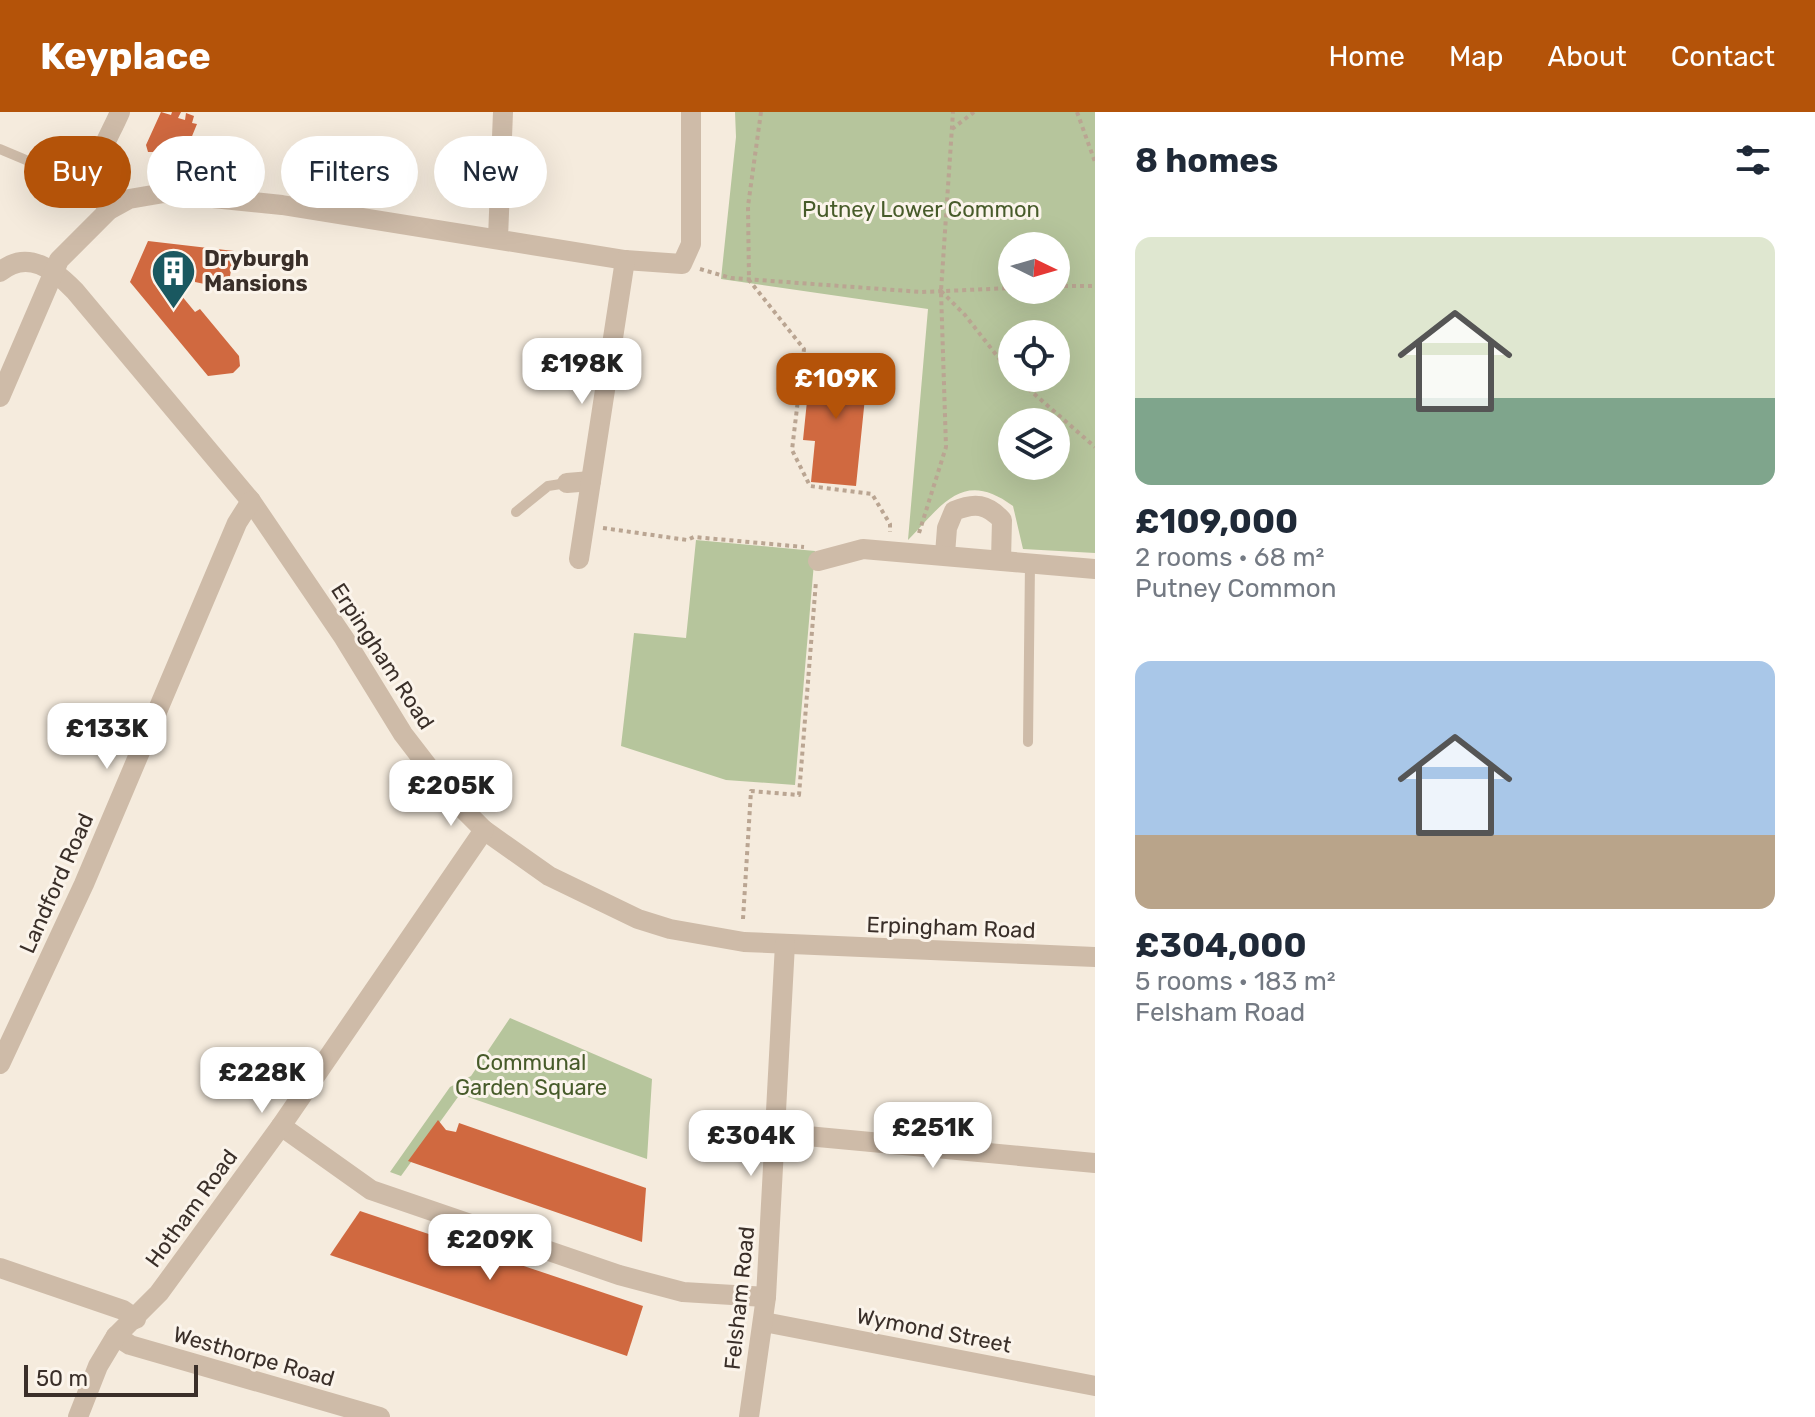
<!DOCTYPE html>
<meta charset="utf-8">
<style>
:root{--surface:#fff;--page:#f2f2f3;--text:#1f2937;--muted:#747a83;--accent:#b45309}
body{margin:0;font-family:Rubik,sans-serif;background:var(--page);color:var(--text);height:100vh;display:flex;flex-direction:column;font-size:30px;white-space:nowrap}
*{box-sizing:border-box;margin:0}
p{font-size:26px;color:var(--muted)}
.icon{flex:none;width:44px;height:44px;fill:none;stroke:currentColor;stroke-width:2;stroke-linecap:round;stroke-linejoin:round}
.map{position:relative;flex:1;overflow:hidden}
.panel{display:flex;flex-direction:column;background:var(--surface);width:720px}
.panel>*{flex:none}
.banner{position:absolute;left:24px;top:24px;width:760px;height:72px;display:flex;gap:16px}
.needle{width:52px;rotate:95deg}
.fabs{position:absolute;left:998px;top:120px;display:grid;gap:16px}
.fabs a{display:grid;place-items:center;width:72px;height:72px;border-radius:50%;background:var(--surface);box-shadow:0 8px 32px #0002;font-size:40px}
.scale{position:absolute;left:24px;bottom:20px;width:174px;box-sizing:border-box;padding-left:8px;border:4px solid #3a2f29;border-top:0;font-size:22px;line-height:28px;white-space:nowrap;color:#3a2f29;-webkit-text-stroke:6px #fbf4eb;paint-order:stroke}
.price{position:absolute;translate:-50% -68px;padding:0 18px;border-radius:16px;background:#fff;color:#222;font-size:26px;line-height:52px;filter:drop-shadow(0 2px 4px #0008)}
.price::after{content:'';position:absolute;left:50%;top:48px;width:24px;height:18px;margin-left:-12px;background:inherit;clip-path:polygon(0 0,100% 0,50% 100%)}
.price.on{background:var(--accent);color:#fff}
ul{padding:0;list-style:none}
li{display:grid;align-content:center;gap:16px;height:424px;padding:0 40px}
li span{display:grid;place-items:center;height:248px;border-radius:16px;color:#555}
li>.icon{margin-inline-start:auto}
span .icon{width:144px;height:144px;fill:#fffc;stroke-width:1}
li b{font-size:34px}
h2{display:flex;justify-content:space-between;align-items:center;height:96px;padding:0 40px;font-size:34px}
.pill{padding:0 28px;border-radius:36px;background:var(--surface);box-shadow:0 8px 32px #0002;font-size:28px;line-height:72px}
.pill.on{background:var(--accent);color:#fff}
header{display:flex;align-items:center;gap:48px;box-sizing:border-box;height:112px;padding:0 40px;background:var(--accent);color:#fff}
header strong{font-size:38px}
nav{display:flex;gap:44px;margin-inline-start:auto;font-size:28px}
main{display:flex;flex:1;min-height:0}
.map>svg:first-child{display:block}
.green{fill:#b6c59c;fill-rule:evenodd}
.building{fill:#d06940}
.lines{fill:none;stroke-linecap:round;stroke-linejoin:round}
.path{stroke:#baa592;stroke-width:4;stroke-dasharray:4 4;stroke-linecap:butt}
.lane{stroke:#cebba8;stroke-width:10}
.street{stroke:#cebba8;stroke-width:20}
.labels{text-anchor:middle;stroke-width:6;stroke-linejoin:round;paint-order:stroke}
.park-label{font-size:22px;fill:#475b2a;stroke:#fbf4eb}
.poi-label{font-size:22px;font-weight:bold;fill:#3a2f29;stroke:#fbf4eb;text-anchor:start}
.street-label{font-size:22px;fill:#3a2f29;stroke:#fbf4eb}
</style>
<header>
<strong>Keyplace</strong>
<nav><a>Home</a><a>Map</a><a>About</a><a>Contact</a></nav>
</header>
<main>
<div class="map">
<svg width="1095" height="1305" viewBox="0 0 1095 1305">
<rect width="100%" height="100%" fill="#f5ebdd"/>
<!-- green -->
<g class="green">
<path d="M735,0H1095V441L1023,437L1013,394C963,357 943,392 908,428L928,197L721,167L736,25ZM1012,134H1056V178H1012ZM1012,222H1056V266H1012ZM1012,310H1056V354H1012Z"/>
<polygon points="696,428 815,439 795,673 726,668 621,634 634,521 686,526"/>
<polygon points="510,906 652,967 647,1047 468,985 458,985 401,1064 390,1060 450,975 471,964"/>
</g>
<!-- building -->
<g class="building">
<polygon points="161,0 171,3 172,0 181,0 178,6 185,8 186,1 194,4 192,11 197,12 181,51 160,40 148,40 146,33"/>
<polygon points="148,129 234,139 228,177 195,170 195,160 164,156 162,160 195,200 200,197 239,244 240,254 233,261 208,264 130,170"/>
<polygon points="811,250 868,256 856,374 811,370 815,329 803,328"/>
<polygon points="438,1008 446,1018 456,1020 459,1011 646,1076 642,1130 408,1049"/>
<polygon points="360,1099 643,1194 627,1244 330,1143"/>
</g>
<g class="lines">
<!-- path -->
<g class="path">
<polyline points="761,0 748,94 749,168 804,237 792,338 810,374 872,382 890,412 890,420"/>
<polyline points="1077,0 1095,50"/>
<polyline points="952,17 974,0"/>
<polyline points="700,157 731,166 922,180 1012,176"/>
<polyline points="1056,174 1095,174"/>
<polyline points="941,179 965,203 1012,263"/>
<polyline points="1016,266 1095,335"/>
<polyline points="603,416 687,428 694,425 804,435"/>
<polyline points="919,421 946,335 941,179 953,0"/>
<polyline points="743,807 751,679 799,683 816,469"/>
</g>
<!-- lane -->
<g class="lane">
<polyline points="0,37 76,69 94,67"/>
<polyline points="516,400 548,374 567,371"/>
<polyline points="1028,630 1030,451"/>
</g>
<!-- street -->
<g class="street">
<path d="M109,98C82,61 104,37 120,0"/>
<polyline points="498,126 503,0"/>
<path d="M0,160C27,137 54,157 75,179L251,389L344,526L403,622L453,687L484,718L549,764L638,807L670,817L744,830L1095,845"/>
<polyline points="0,285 59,148 109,98 129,87 164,81 282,93 625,148 682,152 691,132 691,0"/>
<polyline points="567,371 591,369"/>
<path d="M945,442L947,416L954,399C975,390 987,392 1002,408L1001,448"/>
<polyline points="579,447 625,148"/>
<polyline points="818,449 863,437 1095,457"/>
<polyline points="0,952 84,772 237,411 251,389"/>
<polyline points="281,1014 371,1078 619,1163 683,1180 766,1185"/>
<polyline points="775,1021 1095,1051"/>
<polyline points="0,1156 123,1198 136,1207"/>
<polyline points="764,1210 1095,1274"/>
<polyline points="116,1224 130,1233 380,1305"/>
<polyline points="78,1305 98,1254 116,1224 159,1181 281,1014 484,718"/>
<polyline points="749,1305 766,1185 785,832"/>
</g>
</g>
<!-- icons -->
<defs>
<symbol id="building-pin" viewBox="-11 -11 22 30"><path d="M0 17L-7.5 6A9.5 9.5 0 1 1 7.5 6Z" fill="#1a5860" stroke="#fbf4eb"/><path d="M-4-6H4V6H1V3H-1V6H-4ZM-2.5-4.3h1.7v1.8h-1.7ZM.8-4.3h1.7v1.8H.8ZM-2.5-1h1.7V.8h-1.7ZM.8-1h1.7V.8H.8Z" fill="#fff"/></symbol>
</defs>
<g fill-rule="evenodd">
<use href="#building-pin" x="148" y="134" width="51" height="69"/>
</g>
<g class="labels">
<!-- park labels -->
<g class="park-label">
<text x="921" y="105">Putney Lower Common</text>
<text x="531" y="958">Communal<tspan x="531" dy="25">Garden Square</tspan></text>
</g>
<!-- poi labels -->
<g class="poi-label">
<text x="204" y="154">Dryburgh<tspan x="204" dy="25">Mansions</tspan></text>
</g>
<!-- street labels -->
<g class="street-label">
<text transform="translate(383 544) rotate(57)" y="8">Erpingham Road</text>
<text transform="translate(56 771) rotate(-66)" y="8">Landford Road</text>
<text transform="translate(951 815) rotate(2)" y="8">Erpingham Road</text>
<text transform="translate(191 1096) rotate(-54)" y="8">Hotham Road</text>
<text transform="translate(739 1186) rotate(-84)" y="8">Felsham Road</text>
<text transform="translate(934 1218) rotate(11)" y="8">Wymond Street</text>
<text transform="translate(254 1244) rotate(16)" y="8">Westhorpe Road</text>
</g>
</g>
</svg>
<div class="fabs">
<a><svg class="needle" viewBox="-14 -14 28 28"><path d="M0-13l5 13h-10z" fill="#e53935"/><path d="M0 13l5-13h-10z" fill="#747a83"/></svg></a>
<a><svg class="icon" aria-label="locate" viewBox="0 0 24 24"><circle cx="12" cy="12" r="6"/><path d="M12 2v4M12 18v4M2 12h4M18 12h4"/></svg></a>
<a><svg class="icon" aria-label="layers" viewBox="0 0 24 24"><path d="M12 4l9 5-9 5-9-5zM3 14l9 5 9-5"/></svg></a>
</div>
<div class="scale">50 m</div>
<b class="price" style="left:582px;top:294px">£198K</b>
<b class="price on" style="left:836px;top:309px">£109K</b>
<b class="price" style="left:107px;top:659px">£133K</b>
<b class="price" style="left:451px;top:716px">£205K</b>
<b class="price" style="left:262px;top:1003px">£228K</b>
<b class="price" style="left:933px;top:1058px">£251K</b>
<b class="price" style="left:751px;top:1066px">£304K</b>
<b class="price" style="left:490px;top:1170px">£209K</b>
<div class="banner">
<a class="pill on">Buy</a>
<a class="pill">Rent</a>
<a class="pill">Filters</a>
<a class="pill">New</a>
</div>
</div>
<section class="panel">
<h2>8 homes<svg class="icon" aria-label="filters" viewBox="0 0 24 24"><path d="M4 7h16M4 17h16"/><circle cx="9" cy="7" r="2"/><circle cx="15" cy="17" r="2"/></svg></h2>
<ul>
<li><span style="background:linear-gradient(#dfe7d0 65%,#7fa58c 0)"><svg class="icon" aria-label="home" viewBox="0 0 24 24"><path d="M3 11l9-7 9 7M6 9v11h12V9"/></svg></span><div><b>£109,000</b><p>2 rooms · 68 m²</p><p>Putney Common</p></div></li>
<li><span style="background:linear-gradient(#a9c7e8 70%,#b9a48a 0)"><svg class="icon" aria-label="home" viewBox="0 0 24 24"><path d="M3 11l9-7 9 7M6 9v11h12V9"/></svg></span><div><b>£304,000</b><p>5 rooms · 183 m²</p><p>Felsham Road</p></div></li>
</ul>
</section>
</main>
